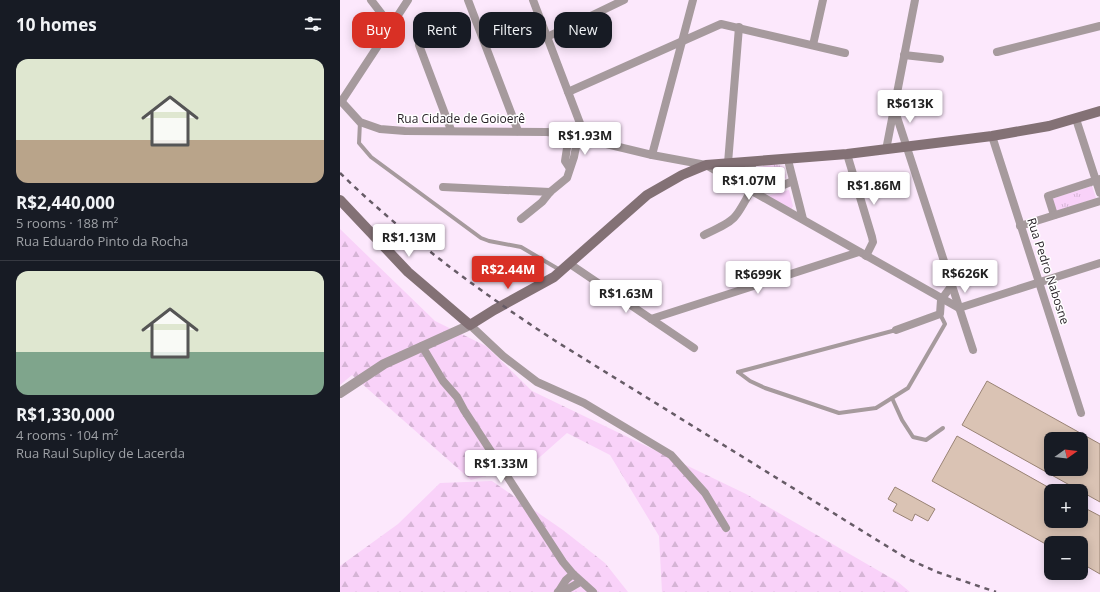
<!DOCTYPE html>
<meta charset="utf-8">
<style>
:root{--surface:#171b24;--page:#242831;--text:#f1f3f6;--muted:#9ea1a6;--line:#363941;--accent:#d93025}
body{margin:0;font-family:"Open Sans",sans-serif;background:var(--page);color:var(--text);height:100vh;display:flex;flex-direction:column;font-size:15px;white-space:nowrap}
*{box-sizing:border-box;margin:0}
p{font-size:13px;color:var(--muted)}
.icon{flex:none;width:22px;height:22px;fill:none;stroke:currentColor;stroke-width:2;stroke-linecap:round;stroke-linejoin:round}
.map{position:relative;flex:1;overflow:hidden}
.drawer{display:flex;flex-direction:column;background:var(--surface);width:340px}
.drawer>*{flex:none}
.guide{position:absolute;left:12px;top:12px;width:380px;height:36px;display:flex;gap:8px}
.needle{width:26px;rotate:76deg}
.tools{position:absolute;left:704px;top:432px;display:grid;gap:8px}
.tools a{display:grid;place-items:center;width:44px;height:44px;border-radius:8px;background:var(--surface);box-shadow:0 2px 10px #0003;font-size:20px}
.price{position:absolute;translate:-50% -34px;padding:0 9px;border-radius:4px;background:#fff;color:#222;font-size:13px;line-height:26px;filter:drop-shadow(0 1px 2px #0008)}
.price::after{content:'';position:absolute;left:50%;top:24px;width:12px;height:9px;margin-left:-6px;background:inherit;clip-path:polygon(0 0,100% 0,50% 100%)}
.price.current{background:var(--accent);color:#fff}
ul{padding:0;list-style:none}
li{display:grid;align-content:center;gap:8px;height:212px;padding:0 16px}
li+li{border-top:1px solid var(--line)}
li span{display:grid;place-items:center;height:124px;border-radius:12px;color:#555}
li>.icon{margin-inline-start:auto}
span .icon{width:72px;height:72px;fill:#fffc;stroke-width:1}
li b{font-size:17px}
h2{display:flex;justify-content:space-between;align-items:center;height:48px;padding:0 16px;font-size:17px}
.chip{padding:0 14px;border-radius:12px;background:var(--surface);box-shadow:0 2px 10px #0003;font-size:14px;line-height:36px}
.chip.current{background:var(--accent);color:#fff}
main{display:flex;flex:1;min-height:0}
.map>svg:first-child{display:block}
.grass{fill:#f9d2f9}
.forest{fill:url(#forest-firs)}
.park{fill:url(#park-tufts)}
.building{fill:#dac3b4;stroke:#998375;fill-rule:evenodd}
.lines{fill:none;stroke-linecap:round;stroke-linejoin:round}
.service{stroke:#a69a9d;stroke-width:4}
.minor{stroke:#a69a9d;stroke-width:8}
.tertiary{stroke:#a69a9d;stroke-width:10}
.secondary{stroke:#837175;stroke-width:10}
.rail{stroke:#665b66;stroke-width:2.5;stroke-dasharray:5 5;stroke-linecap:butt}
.labels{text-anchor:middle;stroke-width:3;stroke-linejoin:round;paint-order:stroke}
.street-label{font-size:12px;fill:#251e25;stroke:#fff}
</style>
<main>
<section class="drawer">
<h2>10 homes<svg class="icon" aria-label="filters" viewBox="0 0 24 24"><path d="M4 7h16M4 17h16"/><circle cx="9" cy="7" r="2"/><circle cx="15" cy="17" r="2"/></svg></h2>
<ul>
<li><span style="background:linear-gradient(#dfe7d0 65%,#b9a48a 0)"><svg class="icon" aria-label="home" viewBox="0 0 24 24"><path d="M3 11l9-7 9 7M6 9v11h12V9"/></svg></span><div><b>R$2,440,000</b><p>5 rooms · 188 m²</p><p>Rua Eduardo Pinto da Rocha</p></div></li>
<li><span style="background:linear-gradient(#dfe7d0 65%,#7fa58c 0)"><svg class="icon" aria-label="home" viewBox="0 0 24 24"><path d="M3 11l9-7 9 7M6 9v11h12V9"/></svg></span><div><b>R$1,330,000</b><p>4 rooms · 104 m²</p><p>Rua Raul Suplicy de Lacerda</p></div></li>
</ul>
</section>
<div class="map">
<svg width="760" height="592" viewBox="0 0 760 592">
<defs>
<pattern id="forest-firs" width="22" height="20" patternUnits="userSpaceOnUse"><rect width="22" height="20" fill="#f9d2f9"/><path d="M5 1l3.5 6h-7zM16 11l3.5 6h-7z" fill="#d5b4d5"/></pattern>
<pattern id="park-tufts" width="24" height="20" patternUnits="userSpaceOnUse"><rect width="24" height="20" fill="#f9d2f9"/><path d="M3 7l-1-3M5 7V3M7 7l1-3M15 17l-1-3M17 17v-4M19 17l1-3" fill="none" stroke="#d5b4d5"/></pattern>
</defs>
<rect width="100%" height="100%" fill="#fce8fc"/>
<!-- grass -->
<polygon class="grass" points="449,190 453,206 451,210 427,196"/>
<!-- forest -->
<g class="forest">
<polygon points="0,229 95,321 146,346 192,391 406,494 558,582 570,592 322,592 319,536 270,455 227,433 192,464 131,480 12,375 0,385"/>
<polygon points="152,481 223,530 265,563 288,592 0,592 0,566 58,524 100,483"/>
</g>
<!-- park -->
<g class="park">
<polygon points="435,164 444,167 446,178 417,184 412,176 415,168"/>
<polygon points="752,186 756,198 715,212 711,199"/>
</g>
<!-- building -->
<g class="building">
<path d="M647,381L760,444V502L622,425ZM711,439H741V469H711Z"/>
<polygon points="617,436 715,491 711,491 711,521 741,521 741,506 760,516 760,574 741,563 741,543 711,543 711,547 592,481"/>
<polygon points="555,487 595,509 588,521 575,514 572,521 553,511 557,504 548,499"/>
</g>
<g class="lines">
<!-- service -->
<g class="service">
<polyline points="20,122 19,143 31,157 141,238 149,241 181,247 220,270"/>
<polyline points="398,372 410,381 425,388 499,413 536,408 568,388 605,324 600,314"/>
<polyline points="398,372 556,330"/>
<polyline points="552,398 562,420 573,437 586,440 603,428"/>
</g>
<!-- minor -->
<g class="minor">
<polyline points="31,0 51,26"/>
<polyline points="128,0 178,131"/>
<polyline points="193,0 246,139"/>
<polyline points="207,37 284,0"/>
<polyline points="79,45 111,130"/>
<polyline points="473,45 483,0"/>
<polyline points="657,52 760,26"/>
<polyline points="564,55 600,59"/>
<polyline points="228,92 381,24 505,53"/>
<polyline points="0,100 20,122 40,129 65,131 207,132 229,135 312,155 366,165 619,308"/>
<polyline points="1,102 68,0"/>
<polyline points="554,108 633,350"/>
<polyline points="736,119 760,193"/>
<polyline points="652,136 741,413"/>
<polyline points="546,150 575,0"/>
<polyline points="507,154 532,237 533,242 526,256"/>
<polyline points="312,155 353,0"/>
<polyline points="448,160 463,219"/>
<polyline points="388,163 399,27"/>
<polyline points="229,167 225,161 229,135"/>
<polyline points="103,187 210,192"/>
<polyline points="412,190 434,189 453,181"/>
<polyline points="714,215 708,196 760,179"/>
<polyline points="181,219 202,202 210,192 227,178 234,157 238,137"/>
<polyline points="680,226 760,201"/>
<path d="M364,235C395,220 395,221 411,190L407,173L414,162"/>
<polyline points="230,264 354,348"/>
<polyline points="619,308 760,263"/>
<polyline points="311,319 519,252"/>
<polyline points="130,325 163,356 197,382 244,403 331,455 365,493 386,528"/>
<polyline points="556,330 600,314 601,300 612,285"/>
<polyline points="82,346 103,381 117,397 124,410 223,562 233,574 253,592"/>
<polyline points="219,591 226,580 233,574"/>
<polyline points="218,592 228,589 240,582"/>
</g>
<!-- tertiary -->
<polyline class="tertiary" points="0,393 44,364 130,325"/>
<!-- secondary -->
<polyline class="secondary" points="0,200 68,272 130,325 154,310 214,277 307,195 342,175 366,165 507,154 652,136 709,126 760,111"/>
<!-- rail -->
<path class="rail" d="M0,173C66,237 140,292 217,342L566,558L597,572L656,592"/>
</g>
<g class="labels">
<!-- street labels -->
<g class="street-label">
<text x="121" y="123">Rua Cidade de Goioerê</text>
<text transform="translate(708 271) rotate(72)" y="4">Rua Pedro Nabosne</text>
</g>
</g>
</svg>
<div class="tools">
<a><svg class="needle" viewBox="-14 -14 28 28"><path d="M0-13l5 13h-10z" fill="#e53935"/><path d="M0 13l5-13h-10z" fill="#9ea1a6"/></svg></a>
<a>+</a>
<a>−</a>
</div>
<b class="price" style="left:570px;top:124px">R$613K</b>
<b class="price" style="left:245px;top:156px">R$1.93M</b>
<b class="price" style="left:409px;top:201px">R$1.07M</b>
<b class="price" style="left:534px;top:206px">R$1.86M</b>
<b class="price" style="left:69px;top:258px">R$1.13M</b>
<b class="price current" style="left:168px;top:290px">R$2.44M</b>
<b class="price" style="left:625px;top:294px">R$626K</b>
<b class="price" style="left:418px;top:295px">R$699K</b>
<b class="price" style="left:286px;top:314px">R$1.63M</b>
<b class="price" style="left:161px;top:484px">R$1.33M</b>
<div class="guide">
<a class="chip current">Buy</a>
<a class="chip">Rent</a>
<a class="chip">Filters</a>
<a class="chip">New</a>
</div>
</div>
</main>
